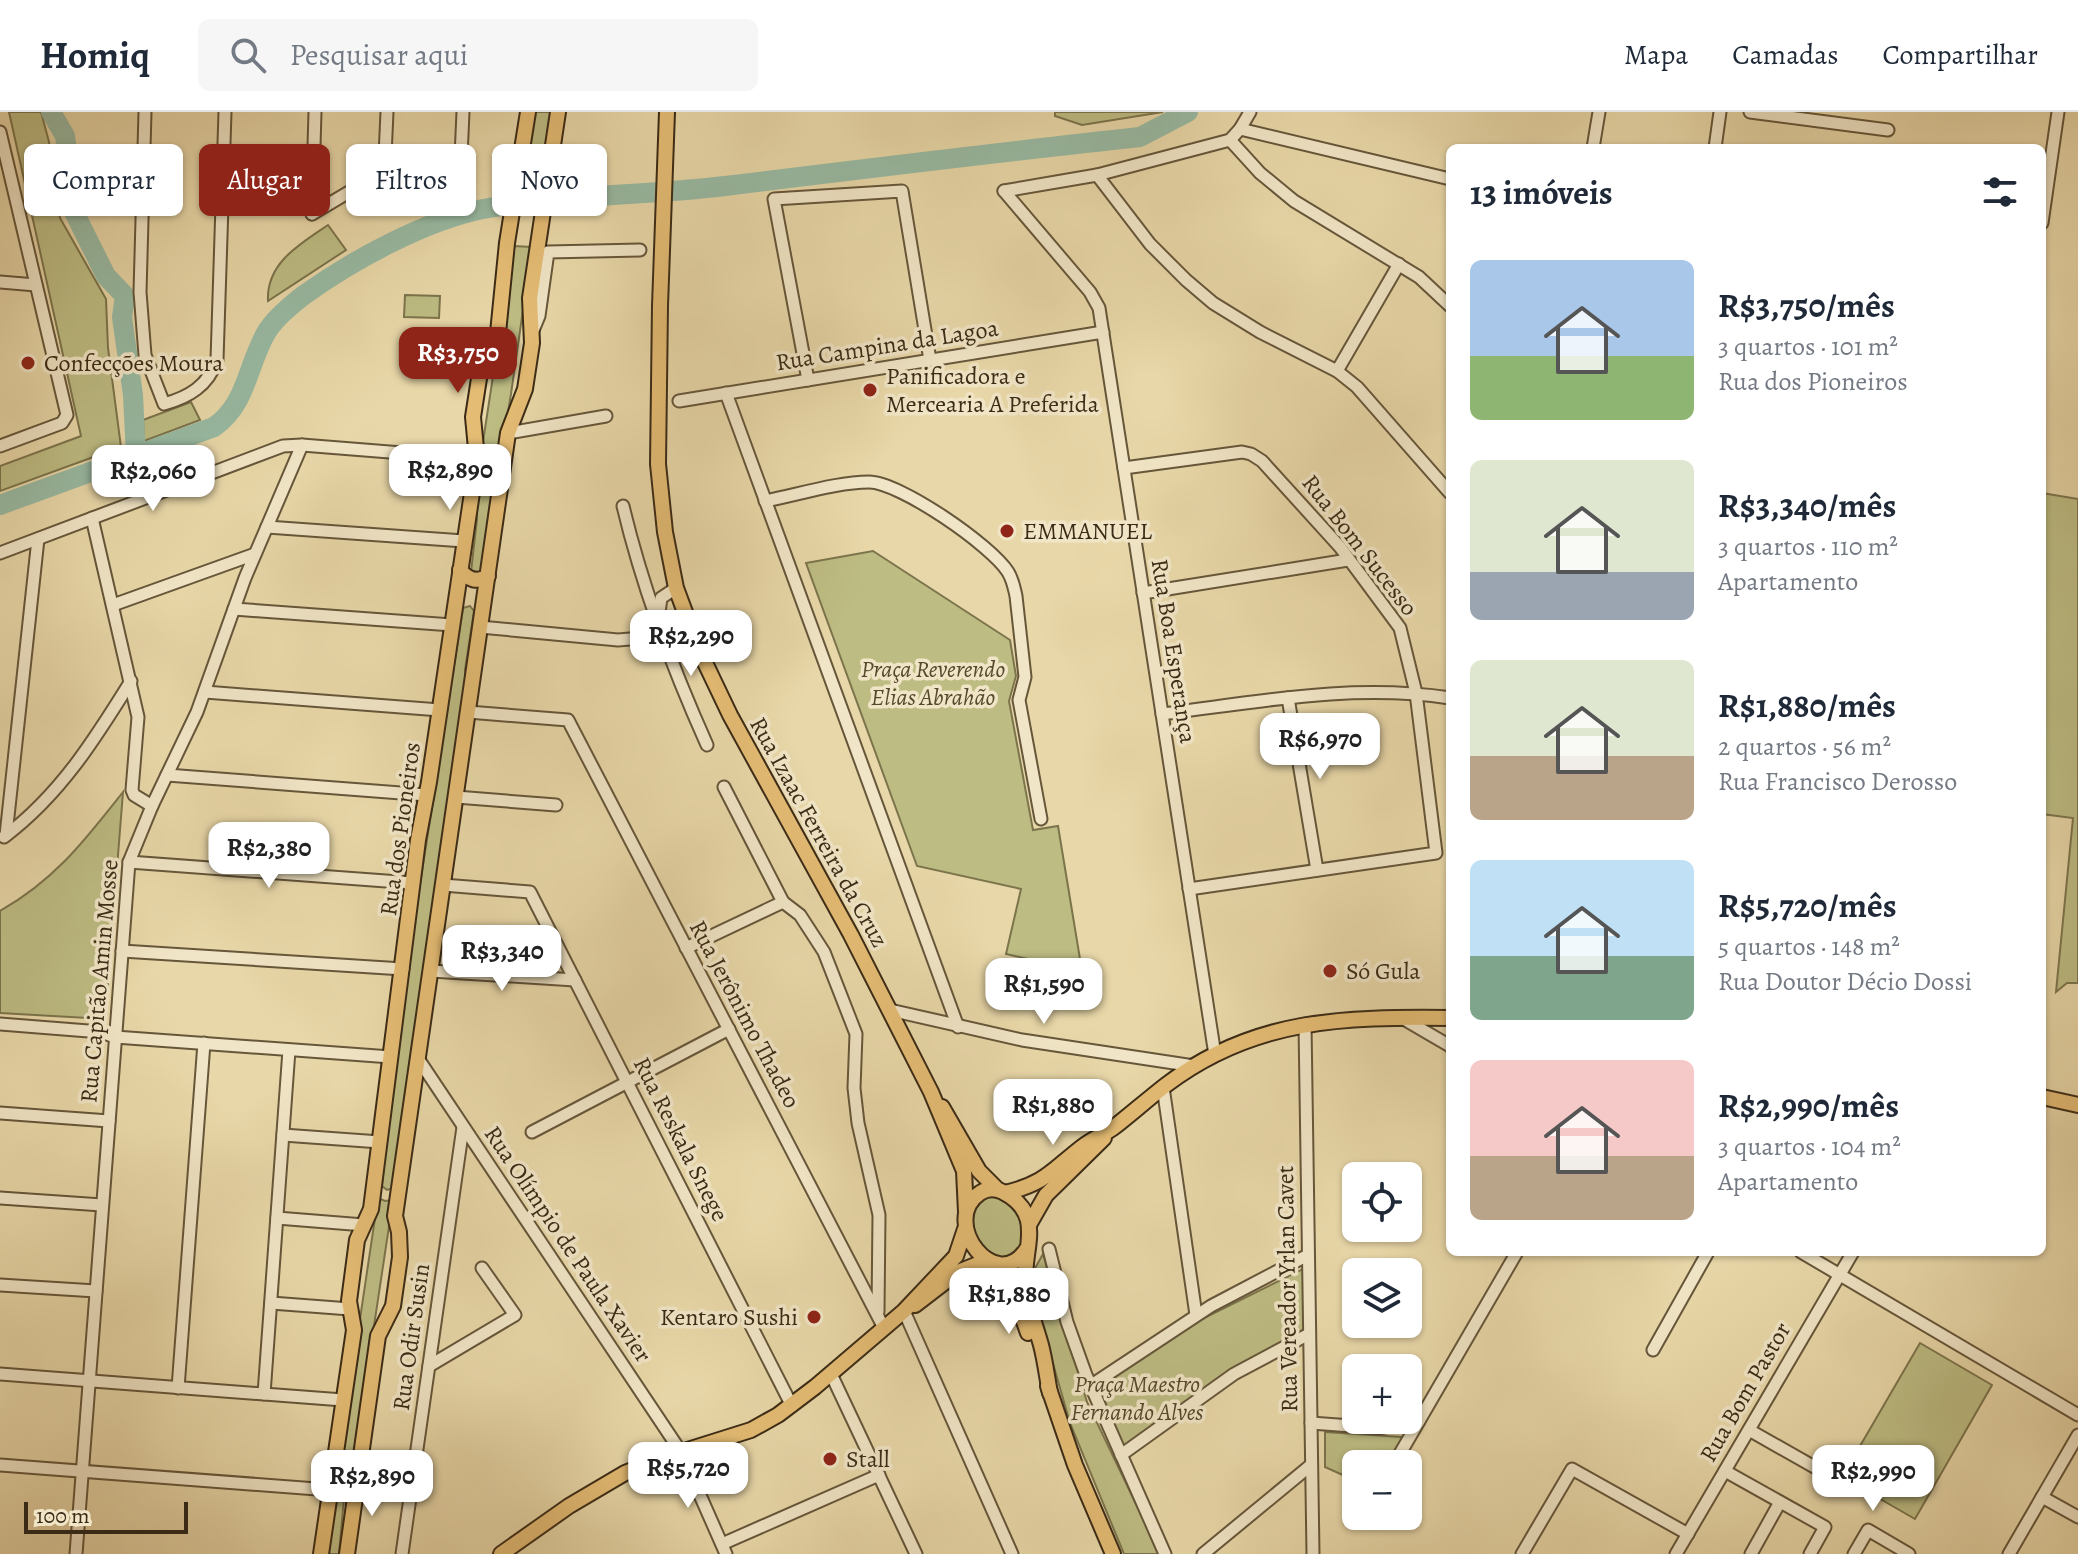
<!DOCTYPE html>
<html lang="pt">
<meta charset="utf-8">
<style>
:root{--surface:#fff;--page:#f6f6f7;--text:#1f2937;--muted:#747a83;--line:#e0e1e3;--accent:#8f2418}
body{margin:0;font-family:Alegreya,serif;background:var(--page);color:var(--text);height:100vh;display:flex;flex-direction:column;font-size:30px;white-space:nowrap}
*{box-sizing:border-box;margin:0}
p{font-size:26px;color:var(--muted)}
.icon{flex:none;width:44px;height:44px;fill:none;stroke:currentColor;stroke-width:2;stroke-linecap:round;stroke-linejoin:round}
.map{position:relative;flex:1;overflow:hidden}
.sheet{position:absolute;left:1446px;top:32px;width:600px;height:1112px;display:flex;flex-direction:column;background:var(--surface);border-radius:12px;box-shadow:0 2px 6px #0004}
.sheet>*{flex:none}
.banner{position:absolute;left:24px;top:32px;width:760px;height:72px;display:flex;gap:16px}
.controls{position:absolute;left:1342px;top:1050px;display:grid;gap:16px}
.controls a{display:grid;place-items:center;width:80px;height:80px;border-radius:12px;background:var(--surface);box-shadow:0 2px 6px #0004;font-size:40px}
.scale{position:absolute;left:24px;bottom:20px;width:164px;box-sizing:border-box;padding-left:8px;border:4px solid #3b2b16;border-top:0;font-size:22px;line-height:28px;white-space:nowrap;color:#3b2b16;-webkit-text-stroke:6px #f0e5c6;paint-order:stroke}
.price{position:absolute;translate:-50% -68px;padding:0 18px;border-radius:16px;background:#fff;color:#222;font-size:26px;line-height:52px;filter:drop-shadow(0 2px 4px #0008)}
.price::after{content:'';position:absolute;left:50%;top:48px;width:24px;height:18px;margin-left:-12px;background:inherit;clip-path:polygon(0 0,100% 0,50% 100%)}
.price.selected{background:var(--accent);color:#fff}
ul{padding:0;list-style:none}
li{display:flex;align-items:center;gap:24px;height:200px;padding:0 24px}
li span{display:grid;place-items:center;flex:none;width:224px;height:160px;border-radius:12px;color:#555}
li>.icon{margin-inline-start:auto}
span .icon{width:96px;height:96px;fill:#fffc;stroke-width:1}
li b{font-size:34px}
h2{display:flex;justify-content:space-between;align-items:center;height:96px;padding:0 24px;font-size:34px}
.tag{padding:0 28px;border-radius:12px;background:var(--surface);box-shadow:0 2px 6px #0004;font-size:28px;line-height:72px}
.tag.selected{background:var(--accent);color:#fff}
header{display:flex;align-items:center;gap:48px;box-sizing:border-box;height:112px;padding:0 40px;background:var(--surface);border-bottom:2px solid var(--line)}
header strong{font-size:38px}
nav{display:flex;gap:44px;margin-inline-start:auto;font-size:28px}
.search{width:560px;height:72px;background:var(--page);display:flex;align-items:center;gap:20px;box-sizing:border-box;padding:0 28px;border-radius:12px;color:var(--muted);font-size:30px}
.map>svg:first-child{display:block}
.green{fill:#bdbc83;stroke:#7c744c;stroke-width:2}
.lines{fill:none;stroke-linecap:round;stroke-linejoin:round}
.river{stroke:#98baa3;stroke-width:20}
.minor-casing{stroke:#66563a;stroke-width:15}
.major-casing{stroke:#3b2b16;stroke-width:18}
.minor{stroke:#f0e5c6;stroke-width:11}
.major{stroke:#e4bc74;stroke-width:14}
.poi-dot{fill:#8f2418;stroke:#f0e5c6;stroke-width:3}
.labels{text-anchor:middle;stroke-width:7;stroke-linejoin:round;paint-order:stroke}
.street-label{font-size:24px;fill:#3b2b16;stroke:#f0e5c6}
.poi-label{font-size:24px;fill:#3b2b16;stroke:#f0e5c6;text-anchor:start}
.park-label{font-size:24px;font-style:italic;fill:#55482c;stroke:#f0e5c6}
</style>
<header>
<strong>Homiq</strong>
<div class="search"><svg class="icon" aria-label="search" viewBox="0 0 24 24"><circle cx="10" cy="10" r="6"/><path d="M15 15l6 6"/></svg>Pesquisar aqui</div>
<nav><a>Mapa</a><a>Camadas</a><a>Compartilhar</a></nav>
</header>
<div class="map">
<svg width="2078" height="1442" viewBox="0 0 2078 1442">
<rect width="100%" height="100%" fill="#e8d7a8"/>
<filter id="stains"><feTurbulence type="fractalNoise" baseFrequency=".0025" numOctaves="4"/><feColorMatrix values="0 0 0 0 .2 0 0 0 0 .09 0 0 0 0 .02 0 0 0 .5 -.17"/></filter>
<radialGradient id="worn" r=".72"><stop offset=".6" stop-color="#630" stop-opacity="0"/><stop offset="1" stop-color="#630" stop-opacity=".3"/></radialGradient>
<!-- green -->
<g class="green">
<polygon points="9,0 41,0 49,30 60,106 106,187 108,236 121,335 0,379 0,354 81,324"/>
<polygon points="533,0 552,0 542,63 523,64"/>
<polygon points="1055,0 1163,0 1082,13 1055,4"/>
<path d="M328,113L346,138L268,189C266,151 300,132 328,113Z"/>
<polygon points="513,134 532,135 511,282 481,463 471,460 477,407 476,375"/>
<polygon points="405,183 440,184 439,206 404,205"/>
<polygon points="191,290 200,308 144,329 143,308"/>
<polygon points="2042,381 2078,387 2078,871 2067,871 2056,880 2073,706 2042,702"/>
<polygon points="873,439 1010,528 1016,564 1009,589 1033,718 1058,714 1082,859 1006,842 1021,777 917,754 806,451"/>
<polygon points="470,494 474,499 465,558 466,578 394,1076 387,1078 382,1074 390,992 419,779 463,496"/>
<path d="M123,680L105,907L0,901V799C55,768 85,728 123,680Z"/>
<path d="M987,1084C1017,1084 1021,1105 1024,1130L1014,1144L999,1147C993,1144 986,1140 982,1136C968,1119 966,1094 987,1084Z"/>
<polygon points="378,1086 385,1089 393,1088 353,1353 347,1348 339,1348"/>
<polygon points="1043,1142 1087,1290 1160,1442 1124,1442 1070,1311 1036,1192 1034,1158"/>
<polygon points="1305,1156 1306,1216 1232,1258 1123,1335 1096,1276 1200,1208"/>
<polygon points="1920,1231 1992,1273 1915,1407 1842,1365"/>
<polygon points="1325,1320 1402,1325 1403,1325 1386,1352 1356,1352 1356,1369 1325,1355"/>
<polygon points="342,1361 346,1364 339,1442 326,1442 338,1362"/>
</g>
<g class="lines">
<!-- river -->
<g class="river">
<polyline points="51,0 65,24 75,102 106,164 125,184 122,205 133,283 136,344"/>
<path d="M0,393L214,315C247,292 247,254 266,221C274,207 291,193 304,183C353,148 424,109 483,97C563,82 645,84 725,74C863,57 1001,40 1140,25L1188,0"/>
</g>
<defs>
<g id="minor">
<path d="M145,0L140,180L145,243L164,292C189,285 208,274 217,248L225,0"/>
<polyline points="1750,0 1888,18"/>
<polyline points="1240,17 1450,67"/>
<polyline points="0,20 67,303 62,311 0,334"/>
<polyline points="1230,28 1260,61 1294,89 1419,165 1450,194"/>
<polyline points="1593,36 1599,0"/>
<polyline points="1715,36 1720,0"/>
<polyline points="1097,63 1150,132 1186,168 1213,191 1260,220 1337,259 1357,275 1450,381"/>
<polyline points="384,66 387,0"/>
<polyline points="1004,79 1090,180 1099,196 1215,943"/>
<polyline points="1004,79 1097,63 1230,28 1240,17 1250,0"/>
<polyline points="312,102 349,80 384,66 461,45 463,0"/>
<polyline points="312,102 315,0"/>
<polyline points="2042,111 2058,0"/>
<polyline points="0,170 36,173"/>
<polyline points="532,221 539,204 548,140 640,138"/>
<polyline points="1337,259 1399,152"/>
<polyline points="808,268 774,87 902,79 930,248"/>
<polyline points="726,281 958,915"/>
<polyline points="679,289 1103,220"/>
<polyline points="508,321 606,304"/>
<polyline points="1124,356 1242,340 1251,342 1262,349 1340,435 1400,516 1416,581 1436,741 1189,777"/>
<path d="M765,389C797,383 837,370 869,370C900,370 992,434 1008,460C1013,468 1014,475 1016,484L1025,565L1019,588L1041,707"/>
<path d="M623,394C643,478 672,555 707,633"/>
<polyline points="92,406 138,605 132,678 134,683 152,694"/>
<polyline points="267,415 464,429"/>
<polyline points="0,441 283,334 302,333 477,347"/>
<polyline points="1143,481 1348,448"/>
<polyline points="113,493 255,442"/>
<polyline points="234,497 452,513"/>
<polyline points="480,515 618,528 642,526 657,515 661,486 676,476"/>
<polyline points="205,580 440,598"/>
<polyline points="1288,586 1317,758"/>
<polyline points="468,600 568,608 884,1216"/>
<path d="M1162,602C1258,590 1353,571 1450,586"/>
<polyline points="167,663 427,683"/>
<polyline points="724,675 783,790 800,803 824,840 856,922 854,976 858,1011 879,1103 878,1200"/>
<polyline points="456,685 556,693"/>
<polyline points="6,723 38,427"/>
<path d="M4,725C60,683 95,627 131,569"/>
<polyline points="129,750 413,771"/>
<polyline points="443,773 530,780 792,1294"/>
<polyline points="686,836 783,790"/>
<polyline points="122,839 403,857"/>
<polyline points="431,859 575,868"/>
<polyline points="890,898 1022,928 1194,954"/>
<polyline points="1402,906 1450,934"/>
<polyline points="0,912 101,920 115,925 391,945"/>
<polyline points="1305,912 1313,1442"/>
<polyline points="419,948 681,1340 726,1442"/>
<polyline points="1163,975 1196,1203"/>
<polyline points="0,1001 109,1009"/>
<polyline points="532,1020 729,917"/>
<polyline points="283,1023 380,1030"/>
<polyline points="0,1086 102,1093"/>
<polyline points="277,1106 364,1113"/>
<polyline points="1049,1137 1067,1210 1086,1263 1165,1442"/>
<polyline points="1801,1140 2078,1303"/>
<polyline points="0,1173 96,1179"/>
<polyline points="271,1191 350,1197"/>
<polyline points="904,1199 1012,1442"/>
<polyline points="1653,1238 1708,1140"/>
<polyline points="429,1254 515,1203 482,1156"/>
<polyline points="0,1262 343,1288"/>
<polyline points="831,1262 916,1442"/>
<polyline points="1090,1274 1211,1194 1308,1143"/>
<polyline points="178,1276 204,931"/>
<polyline points="264,1282 289,938"/>
<polyline points="1311,1311 1378,1316 1419,1309 1517,1140"/>
<polyline points="1749,1318 1839,1369"/>
<polyline points="1121,1343 1234,1262 1309,1222"/>
<polyline points="1394,1352 1419,1309"/>
<polyline points="0,1353 330,1378"/>
<polyline points="1725,1359 1825,1415 1810,1442"/>
<polyline points="2042,1385 2078,1405"/>
<polyline points="722,1432 879,1363"/>
<polyline points="76,1442 129,750 152,694 197,600 245,466 302,333"/>
<polyline points="402,1442 463,1015"/>
<polyline points="1203,1442 1311,1353"/>
<polyline points="1522,1442 1572,1357 1688,1422"/>
<polyline points="1676,1442 1853,1140"/>
<polyline points="1751,1442 1780,1390"/>
<polyline points="1854,1442 1868,1418 1909,1442"/>
<polyline points="2009,1442 2078,1323"/>
</g>
<g id="major">
<polyline points="667,0 660,194 658,352 665,420 676,476 699,538 730,603 851,823 931,980 964,1059 966,1100"/>
<path d="M460,458C468,468 478,471 488,464"/>
<polyline points="2042,985 2078,993"/>
<polyline points="942,995 979,1059 997,1077"/>
<path d="M1005,1081C1046,1071 1051,1059 1082,1035C1092,1027 1103,1023 1113,1016C1131,1002 1148,987 1166,973C1254,906 1344,905 1450,906"/>
<polyline points="1030,1111 1046,1083 1104,1026"/>
<path d="M1028,1135C997,1187 938,1109 980,1081C987,1076 995,1076 1003,1080C1049,1104 1019,1142 1026,1179C1029,1197 1036,1215 1041,1233C1045,1248 1047,1265 1050,1281"/>
<polyline points="993,1151 1010,1170 1028,1221"/>
<polyline points="915,1193 958,1160 988,1148"/>
<polyline points="1048,1274 1075,1353 1113,1442"/>
<polyline points="321,1442 354,1218 349,1189 357,1128 371,1097 418,728 429,670 477,347 473,305 480,260 497,231 507,131 528,0"/>
<polyline points="347,1442 378,1224 393,1194 400,1145 399,1120 395,1104 508,321 525,277 532,231 530,186 558,0"/>
<polyline points="501,1442 569,1394 625,1361 659,1347 751,1318 778,1303 815,1275 904,1199 956,1144 965,1117"/>
</g>
</defs>
<!-- minor casing -->
<use href="#minor" class="minor-casing"/>
<!-- major casing -->
<use href="#major" class="major-casing"/>
<!-- minor -->
<use href="#minor" class="minor"/>
<!-- major -->
<use href="#major" class="major"/>
</g>
<!-- markers -->
<g class="poi-dot">
<circle cx="28" cy="251" r="8"/>
<circle cx="870" cy="278" r="8"/>
<circle cx="1007" cy="419" r="8"/>
<circle cx="1330" cy="859" r="8"/>
<circle cx="814" cy="1205" r="8"/>
<circle cx="830" cy="1347" r="8"/>
</g>
<g class="labels">
<!-- street labels -->
<g class="street-label">
<text transform="translate(887 233) rotate(-9)" y="8">Rua Campina da Lagoa</text>
<text transform="translate(1360 433) rotate(52)" y="8">Rua Bom Sucesso</text>
<text transform="translate(1174 539) rotate(81)" y="8">Rua Boa Esperança</text>
<text transform="translate(400 717) rotate(-82)" y="8">Rua dos Pioneiros</text>
<text transform="translate(819 720) rotate(61)" y="8">Rua Izaac Ferreira da Cruz</text>
<text transform="translate(99 869) rotate(-85)" y="8">Rua Capitão Amin Mosse</text>
<text transform="translate(745 902) rotate(62)" y="8">Rua Jerônimo Thadeo</text>
<text transform="translate(681 1027) rotate(63)" y="8">Rua Reskala Snege</text>
<text transform="translate(568 1132) rotate(56)" y="8">Rua Olímpio de Paula Xavier</text>
<text transform="translate(1287 1177) rotate(-91)" y="8">Rua Vereador Yrlan Cavet</text>
<text transform="translate(411 1225) rotate(-82)" y="8">Rua Odir Susin</text>
<text transform="translate(1745 1280) rotate(-60)" y="8">Rua Bom Pastor</text>
</g>
<!-- poi labels -->
<g class="poi-label">
<text x="44" y="259">Confecções Moura</text>
<text x="886" y="272">Panificadora e<tspan x="886" dy="28">Mercearia A Preferida</tspan></text>
<text x="1023" y="427">EMMANUEL</text>
<text x="1346" y="867">Só Gula</text>
<text x="798" y="1213" text-anchor="end">Kentaro Sushi</text>
<text x="846" y="1355">Stall</text>
</g>
<!-- park labels -->
<g class="park-label">
<text x="933" y="565">Praça Reverendo<tspan x="933" dy="28">Elias Abrahão</tspan></text>
<text x="1137" y="1280">Praça Maestro<tspan x="1137" dy="28">Fernando Alves</tspan></text>
</g>
</g>
<rect width="100%" height="100%" filter="url(#stains)"/>
<rect width="100%" height="100%" fill="url(#worn)"/>
</svg>
<div class="controls">
<a><svg class="icon" aria-label="locate" viewBox="0 0 24 24"><circle cx="12" cy="12" r="6"/><path d="M12 2v4M12 18v4M2 12h4M18 12h4"/></svg></a>
<a><svg class="icon" aria-label="layers" viewBox="0 0 24 24"><path d="M12 4l9 5-9 5-9-5zM3 14l9 5 9-5"/></svg></a>
<a>+</a>
<a>−</a>
</div>
<div class="scale">100 m</div>
<b class="price selected" style="left:458px;top:283px">R$3,750</b>
<b class="price" style="left:450px;top:400px">R$2,890</b>
<b class="price" style="left:153px;top:401px">R$2,060</b>
<b class="price" style="left:691px;top:566px">R$2,290</b>
<b class="price" style="left:1320px;top:669px">R$6,970</b>
<b class="price" style="left:269px;top:778px">R$2,380</b>
<b class="price" style="left:502px;top:881px">R$3,340</b>
<b class="price" style="left:1044px;top:914px">R$1,590</b>
<b class="price" style="left:1053px;top:1035px">R$1,880</b>
<b class="price" style="left:1009px;top:1224px">R$1,880</b>
<b class="price" style="left:688px;top:1398px">R$5,720</b>
<b class="price" style="left:1873px;top:1401px">R$2,990</b>
<b class="price" style="left:372px;top:1406px">R$2,890</b>
<div class="banner">
<a class="tag">Comprar</a>
<a class="tag selected">Alugar</a>
<a class="tag">Filtros</a>
<a class="tag">Novo</a>
</div>
<section class="sheet">
<h2>13 imóveis<svg class="icon" aria-label="filters" viewBox="0 0 24 24"><path d="M4 7h16M4 17h16"/><circle cx="9" cy="7" r="2"/><circle cx="15" cy="17" r="2"/></svg></h2>
<ul>
<li><span style="background:linear-gradient(#a9c7e8 60%,#8fb573 0)"><svg class="icon" aria-label="home" viewBox="0 0 24 24"><path d="M3 11l9-7 9 7M6 9v11h12V9"/></svg></span><div><b>R$3,750/mês</b><p>3 quartos · 101 m²</p><p>Rua dos Pioneiros</p></div></li>
<li><span style="background:linear-gradient(#dfe7d0 70%,#9aa5b1 0)"><svg class="icon" aria-label="home" viewBox="0 0 24 24"><path d="M3 11l9-7 9 7M6 9v11h12V9"/></svg></span><div><b>R$3,340/mês</b><p>3 quartos · 110 m²</p><p>Apartamento</p></div></li>
<li><span style="background:linear-gradient(#dfe7d0 60%,#b9a48a 0)"><svg class="icon" aria-label="home" viewBox="0 0 24 24"><path d="M3 11l9-7 9 7M6 9v11h12V9"/></svg></span><div><b>R$1,880/mês</b><p>2 quartos · 56 m²</p><p>Rua Francisco Derosso</p></div></li>
<li><span style="background:linear-gradient(#bfe0f5 60%,#7fa58c 0)"><svg class="icon" aria-label="home" viewBox="0 0 24 24"><path d="M3 11l9-7 9 7M6 9v11h12V9"/></svg></span><div><b>R$5,720/mês</b><p>5 quartos · 148 m²</p><p>Rua Doutor Décio Dossi</p></div></li>
<li><span style="background:linear-gradient(#f6c9c9 60%,#b9a48a 0)"><svg class="icon" aria-label="home" viewBox="0 0 24 24"><path d="M3 11l9-7 9 7M6 9v11h12V9"/></svg></span><div><b>R$2,990/mês</b><p>3 quartos · 104 m²</p><p>Apartamento</p></div></li>
</ul>
</section>
</div>
